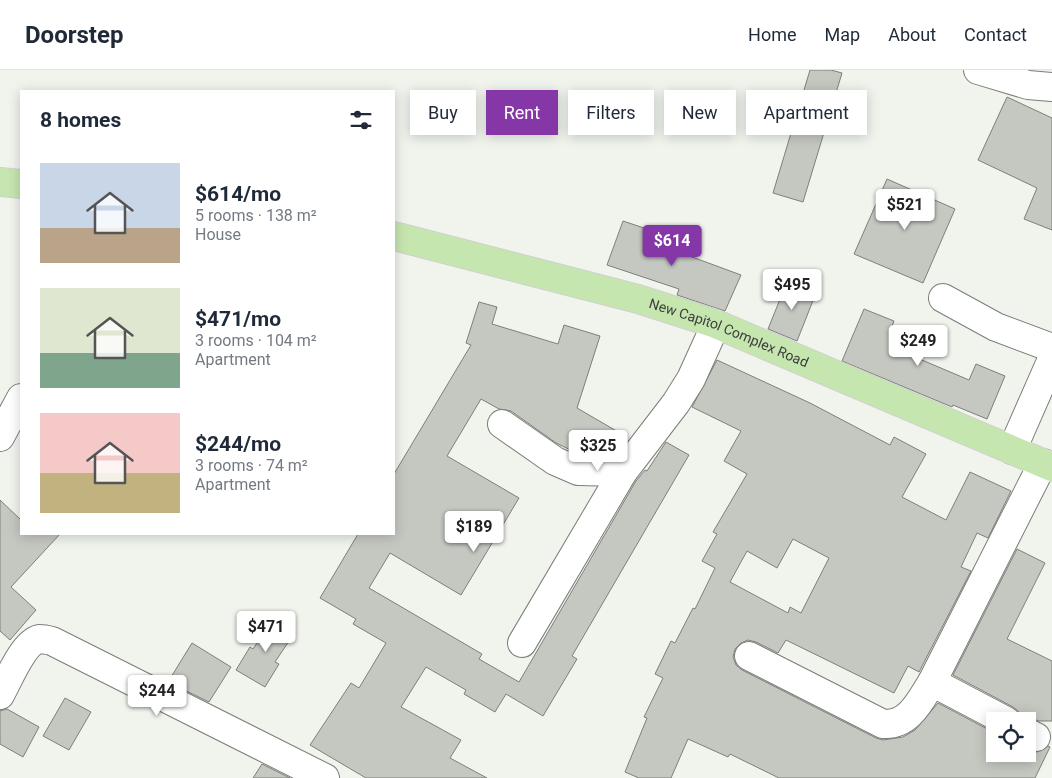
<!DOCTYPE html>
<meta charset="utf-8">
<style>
:root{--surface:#fff;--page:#f6f6f7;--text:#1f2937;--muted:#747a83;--line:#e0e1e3;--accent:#8537a8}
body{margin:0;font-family:Roboto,sans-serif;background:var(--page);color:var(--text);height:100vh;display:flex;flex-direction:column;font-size:19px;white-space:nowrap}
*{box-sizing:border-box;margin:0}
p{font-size:16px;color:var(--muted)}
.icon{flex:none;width:28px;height:28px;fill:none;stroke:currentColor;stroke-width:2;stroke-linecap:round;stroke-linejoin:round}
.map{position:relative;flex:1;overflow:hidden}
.details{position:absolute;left:20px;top:20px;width:375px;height:445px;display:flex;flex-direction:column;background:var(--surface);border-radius:0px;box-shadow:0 2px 12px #0003}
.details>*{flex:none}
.top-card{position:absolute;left:410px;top:20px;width:475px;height:45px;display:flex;gap:10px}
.tools{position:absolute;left:986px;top:642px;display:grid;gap:10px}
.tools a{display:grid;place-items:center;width:50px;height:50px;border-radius:0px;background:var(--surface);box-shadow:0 2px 12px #0003;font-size:25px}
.price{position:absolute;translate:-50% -42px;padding:0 11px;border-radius:5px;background:#fff;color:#222;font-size:16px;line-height:32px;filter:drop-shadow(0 1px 2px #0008)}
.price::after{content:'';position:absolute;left:50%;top:30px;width:15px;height:11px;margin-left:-8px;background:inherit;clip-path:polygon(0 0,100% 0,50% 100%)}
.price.selected{background:var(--accent);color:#fff}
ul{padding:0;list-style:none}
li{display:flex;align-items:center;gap:15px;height:125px;padding:0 20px}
li span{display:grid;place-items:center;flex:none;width:140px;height:100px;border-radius:0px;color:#555}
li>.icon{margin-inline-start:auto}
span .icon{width:60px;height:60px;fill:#fffc;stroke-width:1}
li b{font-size:21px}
h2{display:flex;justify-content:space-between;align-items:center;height:60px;padding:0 20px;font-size:21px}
.pill{padding:0 18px;border-radius:0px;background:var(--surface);box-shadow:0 2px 12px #0003;font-size:18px;line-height:45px}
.pill.selected{background:var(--accent);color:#fff}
header{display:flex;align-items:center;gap:30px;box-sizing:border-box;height:70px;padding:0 25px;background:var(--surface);border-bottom:1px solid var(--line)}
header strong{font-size:24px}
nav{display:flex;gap:28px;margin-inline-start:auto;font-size:18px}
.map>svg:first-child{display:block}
.building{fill:#c4c8c1;stroke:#7c8079;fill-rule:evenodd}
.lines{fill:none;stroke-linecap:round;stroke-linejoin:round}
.minor-casing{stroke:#7a7e78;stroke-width:30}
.major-casing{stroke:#d0d0d0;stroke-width:30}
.minor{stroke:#fff;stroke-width:28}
.major{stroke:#c6e6b0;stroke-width:28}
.labels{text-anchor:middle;stroke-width:4.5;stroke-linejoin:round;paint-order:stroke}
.street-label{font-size:14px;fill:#3b3d3a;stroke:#fff}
</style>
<header>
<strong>Doorstep</strong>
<nav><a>Home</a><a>Map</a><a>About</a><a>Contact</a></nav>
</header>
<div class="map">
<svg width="1052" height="708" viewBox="0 0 1052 708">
<rect width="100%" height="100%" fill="#f0f4ed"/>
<!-- building -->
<g class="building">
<polygon points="810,0 831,0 842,3 803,132 773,123"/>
<polygon points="1007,27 1052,48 1052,160 1024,149 1037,118 978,90"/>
<polygon points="887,109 955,139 923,213 854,184"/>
<polygon points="623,151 668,166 665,177 741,205 725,241 677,225 679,219 607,195"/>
<polygon points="787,212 816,223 797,271 768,259"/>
<polygon points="479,232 497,237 492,254 558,274 564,255 600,266 577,338 620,363 606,386 581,385 556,373 511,341 499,339 481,329 447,386 519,428 461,525 390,483 369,518 482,584 479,589 519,612 636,411 645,400 647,401 666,372 689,385 572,586 577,589 543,646 506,624 495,642 464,624 466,620 426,597 401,637 461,670 450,688 487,708 366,708 310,675 351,613 359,618 386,573 353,554 356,549 320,528 358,464 394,464 394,404 471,275 466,273"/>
<polygon points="864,239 894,251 891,259 922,271 915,287 969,310 976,294 1005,306 987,349 953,335 952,337 842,291"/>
<path d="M717,290L810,333L890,375L894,367L926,384L902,427L946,450L970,402L1011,421L988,468L977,463L961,497L971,501L919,602L908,596L894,623L786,570L778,583L756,572L748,570L741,573L735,579L733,587L736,595L742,600L876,668L883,670L903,667L915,660L938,633L995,663V684H1028V680L1037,682L1048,676L1050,677L1035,708H779L730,684L728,687L688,669L671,708H639L625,702L647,648L644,647L663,608L655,604L671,571L675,573L693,538L695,539L715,498L702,491L717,464L713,462L747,404L724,391L741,361L692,337ZM793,469L829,488L801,543L790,537L788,543L730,512L747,481L777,498Z"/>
<polygon points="0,430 21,450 21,464 60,464 11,517 36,540 10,570 0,561"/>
<polygon points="1017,479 1045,493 1007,569 1052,591 1052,651 1039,651 1028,647 1021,649 1019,642 1013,637 953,605"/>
<polygon points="274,548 295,562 275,592 279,594 265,617 236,600 250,577 253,579"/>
<polygon points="192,573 231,597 209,632 168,612"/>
<polygon points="65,628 91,642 69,680 43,666"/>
<polygon points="7,639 39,657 23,687 0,674 0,641"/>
<polygon points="262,694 290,708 253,708"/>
</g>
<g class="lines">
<defs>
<g id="minor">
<polyline points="978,0 1028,15 1052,17"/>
<polyline points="943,228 996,257 1052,278"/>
<polyline points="502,354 555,391 578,401 623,402"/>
<polyline points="0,367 21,328"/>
<polyline points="1012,380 1052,289"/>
<polyline points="522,573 623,402 676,333 691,309 716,254"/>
<path d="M749,586L883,654C909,656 920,631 932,612L1043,393"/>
<polyline points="932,612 1006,651"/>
<path d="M0,625C8,611 23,573 39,569C43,569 48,570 52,571L325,708"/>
<polyline points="1028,663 1036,667"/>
</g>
<g id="major">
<polyline points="0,112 21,114"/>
<path id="s1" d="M394,166L638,229L716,254L1052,397"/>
</g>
</defs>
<!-- minor casing -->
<use href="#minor" class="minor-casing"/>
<!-- major casing -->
<use href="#major" class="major-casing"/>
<!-- minor -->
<use href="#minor" class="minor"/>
<!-- major -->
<use href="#major" class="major"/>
</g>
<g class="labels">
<!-- street labels -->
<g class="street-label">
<text dy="5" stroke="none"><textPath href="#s1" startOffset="349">New Capitol Complex Road</textPath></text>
</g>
</g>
</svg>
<div class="tools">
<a><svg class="icon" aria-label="locate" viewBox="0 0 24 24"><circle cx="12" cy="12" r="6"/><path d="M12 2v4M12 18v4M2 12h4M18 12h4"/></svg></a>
</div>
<b class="price" style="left:905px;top:161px">$521</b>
<b class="price selected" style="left:672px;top:197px">$614</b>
<b class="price" style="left:792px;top:241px">$495</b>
<b class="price" style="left:918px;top:297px">$249</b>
<b class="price" style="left:598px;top:402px">$325</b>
<b class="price" style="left:474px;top:483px">$189</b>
<b class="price" style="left:266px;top:583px">$471</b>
<b class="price" style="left:157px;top:647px">$244</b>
<div class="top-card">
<a class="pill">Buy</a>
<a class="pill selected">Rent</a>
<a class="pill">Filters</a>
<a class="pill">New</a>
<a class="pill">Apartment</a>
</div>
<section class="details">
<h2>8 homes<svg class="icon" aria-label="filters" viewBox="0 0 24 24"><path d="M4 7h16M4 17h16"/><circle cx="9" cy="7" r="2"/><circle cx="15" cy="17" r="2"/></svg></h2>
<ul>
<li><span style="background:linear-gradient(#c9d6e8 65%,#b9a48a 0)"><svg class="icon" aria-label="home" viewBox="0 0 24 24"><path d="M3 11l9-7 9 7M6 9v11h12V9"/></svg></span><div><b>$614/mo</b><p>5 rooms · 138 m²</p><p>House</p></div></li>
<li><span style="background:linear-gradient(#dfe7d0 65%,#7fa58c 0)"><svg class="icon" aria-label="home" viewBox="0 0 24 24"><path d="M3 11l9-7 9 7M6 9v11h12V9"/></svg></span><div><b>$471/mo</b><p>3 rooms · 104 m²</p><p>Apartment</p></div></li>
<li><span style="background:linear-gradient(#f6c9c9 60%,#c2b280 0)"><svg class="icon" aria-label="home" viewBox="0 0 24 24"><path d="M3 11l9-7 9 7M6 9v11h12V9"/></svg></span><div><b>$244/mo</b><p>3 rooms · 74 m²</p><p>Apartment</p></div></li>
</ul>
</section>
</div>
